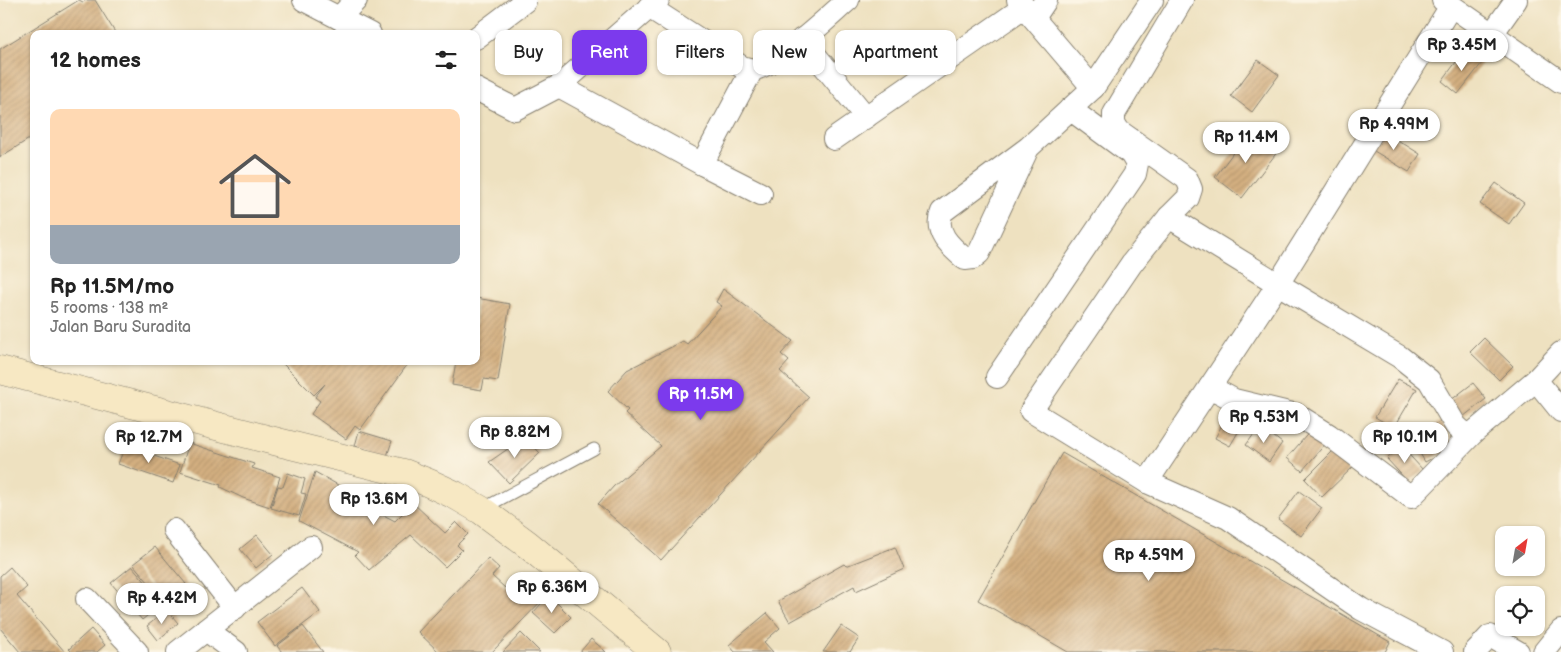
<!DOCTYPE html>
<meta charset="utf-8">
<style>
:root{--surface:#fff;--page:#f6f6f6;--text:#222;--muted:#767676;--line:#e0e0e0;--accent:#7c3aed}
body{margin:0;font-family:"Balsamiq Sans",sans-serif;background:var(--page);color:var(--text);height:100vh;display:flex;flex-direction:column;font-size:19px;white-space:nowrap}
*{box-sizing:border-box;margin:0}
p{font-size:16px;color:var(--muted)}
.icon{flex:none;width:28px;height:28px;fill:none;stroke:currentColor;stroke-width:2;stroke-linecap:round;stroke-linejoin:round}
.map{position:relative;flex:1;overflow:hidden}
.details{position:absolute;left:30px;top:30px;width:450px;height:335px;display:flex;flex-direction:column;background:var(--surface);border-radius:10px;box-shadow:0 1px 4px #0004}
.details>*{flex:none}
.guide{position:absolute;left:495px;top:30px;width:475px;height:45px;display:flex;gap:10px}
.needle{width:32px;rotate:31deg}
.tools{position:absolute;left:1495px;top:526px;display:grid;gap:10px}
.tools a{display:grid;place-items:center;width:50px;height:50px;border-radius:10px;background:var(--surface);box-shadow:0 1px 4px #0004;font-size:25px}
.price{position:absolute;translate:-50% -42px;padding:0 11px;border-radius:18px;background:#fff;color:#222;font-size:16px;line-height:32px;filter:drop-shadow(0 1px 2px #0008)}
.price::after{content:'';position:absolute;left:50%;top:30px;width:15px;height:11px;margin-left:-8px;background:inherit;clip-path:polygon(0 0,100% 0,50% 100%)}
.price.current{background:var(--accent);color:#fff}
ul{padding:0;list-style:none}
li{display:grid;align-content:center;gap:10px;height:265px;padding:0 20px}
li+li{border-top:1px solid var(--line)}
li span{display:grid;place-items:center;height:155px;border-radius:10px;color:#555}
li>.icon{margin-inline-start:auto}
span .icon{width:90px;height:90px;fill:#fffc;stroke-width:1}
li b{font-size:21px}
h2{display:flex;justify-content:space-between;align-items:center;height:60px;padding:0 20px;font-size:21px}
.pill{padding:0 18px;border-radius:10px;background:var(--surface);box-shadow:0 1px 4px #0004;font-size:18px;line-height:45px}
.pill.current{background:var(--accent);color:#fff}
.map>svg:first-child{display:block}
.building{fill:url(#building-hatch)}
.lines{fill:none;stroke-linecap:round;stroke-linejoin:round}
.service-casing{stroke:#857e6e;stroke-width:13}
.minor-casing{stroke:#857e6e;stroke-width:24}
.secondary-casing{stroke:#857e6e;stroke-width:29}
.service{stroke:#fff;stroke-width:11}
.minor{stroke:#fff;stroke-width:22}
.secondary{stroke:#f7e8c3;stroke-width:28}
</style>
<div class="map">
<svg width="1561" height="652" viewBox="0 0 1561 652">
<defs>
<pattern id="building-hatch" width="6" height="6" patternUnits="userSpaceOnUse" patternTransform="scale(1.25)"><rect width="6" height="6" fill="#d3af80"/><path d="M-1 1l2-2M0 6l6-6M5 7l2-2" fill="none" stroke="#b5966e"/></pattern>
</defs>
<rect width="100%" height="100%" fill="#fcf5e5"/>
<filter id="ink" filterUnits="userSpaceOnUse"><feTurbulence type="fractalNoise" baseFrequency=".02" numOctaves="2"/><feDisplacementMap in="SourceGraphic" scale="10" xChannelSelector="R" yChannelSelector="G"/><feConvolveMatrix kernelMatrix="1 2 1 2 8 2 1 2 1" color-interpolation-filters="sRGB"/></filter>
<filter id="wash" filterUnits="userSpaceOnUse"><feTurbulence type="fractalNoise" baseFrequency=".0096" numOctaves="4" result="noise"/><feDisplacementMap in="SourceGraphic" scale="20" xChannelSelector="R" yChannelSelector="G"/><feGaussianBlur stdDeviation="1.12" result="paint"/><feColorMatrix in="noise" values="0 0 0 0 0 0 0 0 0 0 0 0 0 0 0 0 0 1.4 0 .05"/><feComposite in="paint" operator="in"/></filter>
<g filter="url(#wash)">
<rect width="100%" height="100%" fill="#eee1c0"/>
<g id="blocks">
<!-- building -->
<g class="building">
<polygon points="79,0 83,2 86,0 95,0 116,34 34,34 34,136 0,157 0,49"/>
<polygon points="1465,50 1482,63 1458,94 1442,81"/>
<polygon points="1258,60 1279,75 1252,112 1231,96"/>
<polygon points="1380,129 1420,154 1409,172 1369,148"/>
<polygon points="1250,130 1278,151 1242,198 1215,177"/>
<polygon points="1496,183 1524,203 1509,224 1480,204"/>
<polygon points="723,289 793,341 781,354 789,361 780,371 809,397 661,560 598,504 614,486 661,446 625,413 628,410 608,391 627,370 683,341 687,344 722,306 716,302"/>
<polygon points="476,298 510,304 498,381 484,379 482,390 452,385 456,361 476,361"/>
<polygon points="1484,338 1513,366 1499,380 1470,352"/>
<polygon points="280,361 410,361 360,430 355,426 346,439 311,414 320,401 315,397 325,384 314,395"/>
<polygon points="1398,379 1417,389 1394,428 1375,417"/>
<polygon points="1473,383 1486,399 1459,420 1446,404"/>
<polygon points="1228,414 1244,422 1230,446 1215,438"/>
<polygon points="1441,421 1455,446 1425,462 1411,438"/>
<polygon points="1260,426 1282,443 1269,462 1246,445"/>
<polygon points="1312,429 1327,442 1302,471 1287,458"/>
<polygon points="359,431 392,441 387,456 355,446"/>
<polygon points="525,437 540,453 509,483 489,462"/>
<polygon points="189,443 254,464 252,468 280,477 270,507 243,498 220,487 221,485 180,472"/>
<polygon points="125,446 180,465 173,483 118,464"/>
<polygon points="1338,446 1356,464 1322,497 1305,479"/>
<polygon points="1401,446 1423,470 1409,483 1387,459"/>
<polygon points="1062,453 1390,642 1385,652 1068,652 978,600"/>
<polygon points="315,472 338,485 335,490 395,521 413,503 445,533 456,522 468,534 457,545 462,550 445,567 411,535 369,570 355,555 358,552 299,521"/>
<polygon points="288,473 305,479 301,493 306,494 299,516 271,508 278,486 283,487"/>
<polygon points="1299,491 1322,508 1301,536 1278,519"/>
<polygon points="257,535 273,554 256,568 240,549"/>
<polygon points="155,547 186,584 165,602 133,564"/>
<polygon points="895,547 904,569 856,591 854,586 790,622 778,601 844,564 846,566"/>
<polygon points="488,558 499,568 492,576 505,588 514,579 528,591 537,581 549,593 492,652 439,652 418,632"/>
<polygon points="132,566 163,603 142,620 111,583"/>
<polygon points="10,567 27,587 17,596 65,652 20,652 0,628 0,576"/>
<polygon points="302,588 320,612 275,646 257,622"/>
<polygon points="549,595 571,617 555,633 533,613"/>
<polygon points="167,610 178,623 158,640 147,626"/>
<polygon points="767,613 780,628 764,642 773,652 735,652 729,645"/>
<polygon points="303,626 323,652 282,652 277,646"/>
<polygon points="841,626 859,638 850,652 823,652"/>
<polygon points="91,629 105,645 97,652 72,652 69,649"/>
<polygon points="521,633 540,652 503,652"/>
<polygon points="591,639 604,650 606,652 580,652"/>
</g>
</g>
</g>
<g filter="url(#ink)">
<use href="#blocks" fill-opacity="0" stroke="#857e6e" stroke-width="1"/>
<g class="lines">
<defs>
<polyline id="service" points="482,509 594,449"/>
<g id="minor">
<polyline points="304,0 370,34"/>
<polyline points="1018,0 1093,88"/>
<polyline points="1182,0 1114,114 1114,123 1119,131 1187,179 1191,189 1188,198 1169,217 1132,263 1031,411 1147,482 1228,518 1361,609 1442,652"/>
<polyline points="1443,0 1561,82"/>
<polyline points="649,7 742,67 752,70"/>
<polyline points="339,18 356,0"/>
<polyline points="1034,18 1046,0"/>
<polyline points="1492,34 1516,0"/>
<polyline points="476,38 525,1"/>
<polyline points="802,39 866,117"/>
<polyline points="559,86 702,164 761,194"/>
<polyline points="476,89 515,109 559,86 658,0"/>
<polyline points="834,139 1024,7"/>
<path d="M1028,148L979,253L973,258L965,259C951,247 933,232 942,212L1028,148L1093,88L1152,0"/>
<path d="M702,164L752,70C781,63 825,20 848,0"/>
<polyline points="1169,217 1278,284 1400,357 1429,380 1456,426 1464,433 1473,433 1536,380 1561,353"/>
<polyline points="997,377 1135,174 1137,164 1131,154 1070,109"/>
<polyline points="1536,380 1561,411"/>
<polyline points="1210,387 1234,400 1297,415 1329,435 1411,497 1473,433"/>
<polyline points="1147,482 1278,284 1451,6"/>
<polyline points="174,530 235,608"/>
<polyline points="87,599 137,652"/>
<polyline points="206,630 236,652"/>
<polyline points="178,652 311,547"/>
<polyline points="1475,652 1490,636 1518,652"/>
<polyline points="1544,652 1561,631"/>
</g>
<polyline id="secondary" points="0,370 282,443 404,473 429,483 455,495 481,510 527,544 657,652"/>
</defs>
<!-- service casing -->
<use href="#service" class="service-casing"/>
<!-- minor casing -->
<use href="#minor" class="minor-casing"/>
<!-- secondary casing -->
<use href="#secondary" class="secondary-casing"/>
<!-- service -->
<use href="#service" class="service"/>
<!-- minor -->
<use href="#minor" class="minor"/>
<!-- secondary -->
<use href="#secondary" class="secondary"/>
</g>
</g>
</svg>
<div class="tools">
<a><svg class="needle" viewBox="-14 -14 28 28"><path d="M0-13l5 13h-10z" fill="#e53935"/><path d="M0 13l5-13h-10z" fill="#767676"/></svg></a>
<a><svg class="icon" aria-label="locate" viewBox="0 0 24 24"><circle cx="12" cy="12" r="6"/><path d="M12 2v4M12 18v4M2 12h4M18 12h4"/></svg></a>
</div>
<b class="price" style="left:1462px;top:72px">Rp 3.45M</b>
<b class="price" style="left:1394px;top:151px">Rp 4.99M</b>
<b class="price" style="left:1246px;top:164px">Rp 11.4M</b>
<b class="price current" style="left:701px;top:421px">Rp 11.5M</b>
<b class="price" style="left:1264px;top:444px">Rp 9.53M</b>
<b class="price" style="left:515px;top:459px">Rp 8.82M</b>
<b class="price" style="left:149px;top:464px">Rp 12.7M</b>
<b class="price" style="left:1405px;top:464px">Rp 10.1M</b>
<b class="price" style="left:374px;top:526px">Rp 13.6M</b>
<b class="price" style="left:1149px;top:582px">Rp 4.59M</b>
<b class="price" style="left:552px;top:614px">Rp 6.36M</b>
<b class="price" style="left:162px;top:625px">Rp 4.42M</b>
<div class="guide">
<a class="pill">Buy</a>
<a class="pill current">Rent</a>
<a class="pill">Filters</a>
<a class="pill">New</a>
<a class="pill">Apartment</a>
</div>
<section class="details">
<h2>12 homes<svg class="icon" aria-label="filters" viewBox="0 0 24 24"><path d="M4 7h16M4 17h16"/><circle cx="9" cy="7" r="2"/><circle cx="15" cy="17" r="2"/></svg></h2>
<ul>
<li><span style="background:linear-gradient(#ffd9b3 75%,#9aa5b1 0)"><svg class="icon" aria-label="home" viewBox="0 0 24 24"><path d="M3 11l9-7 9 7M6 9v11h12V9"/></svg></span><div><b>Rp 11.5M/mo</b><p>5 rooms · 138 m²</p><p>Jalan Baru Suradita</p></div></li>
</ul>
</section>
</div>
